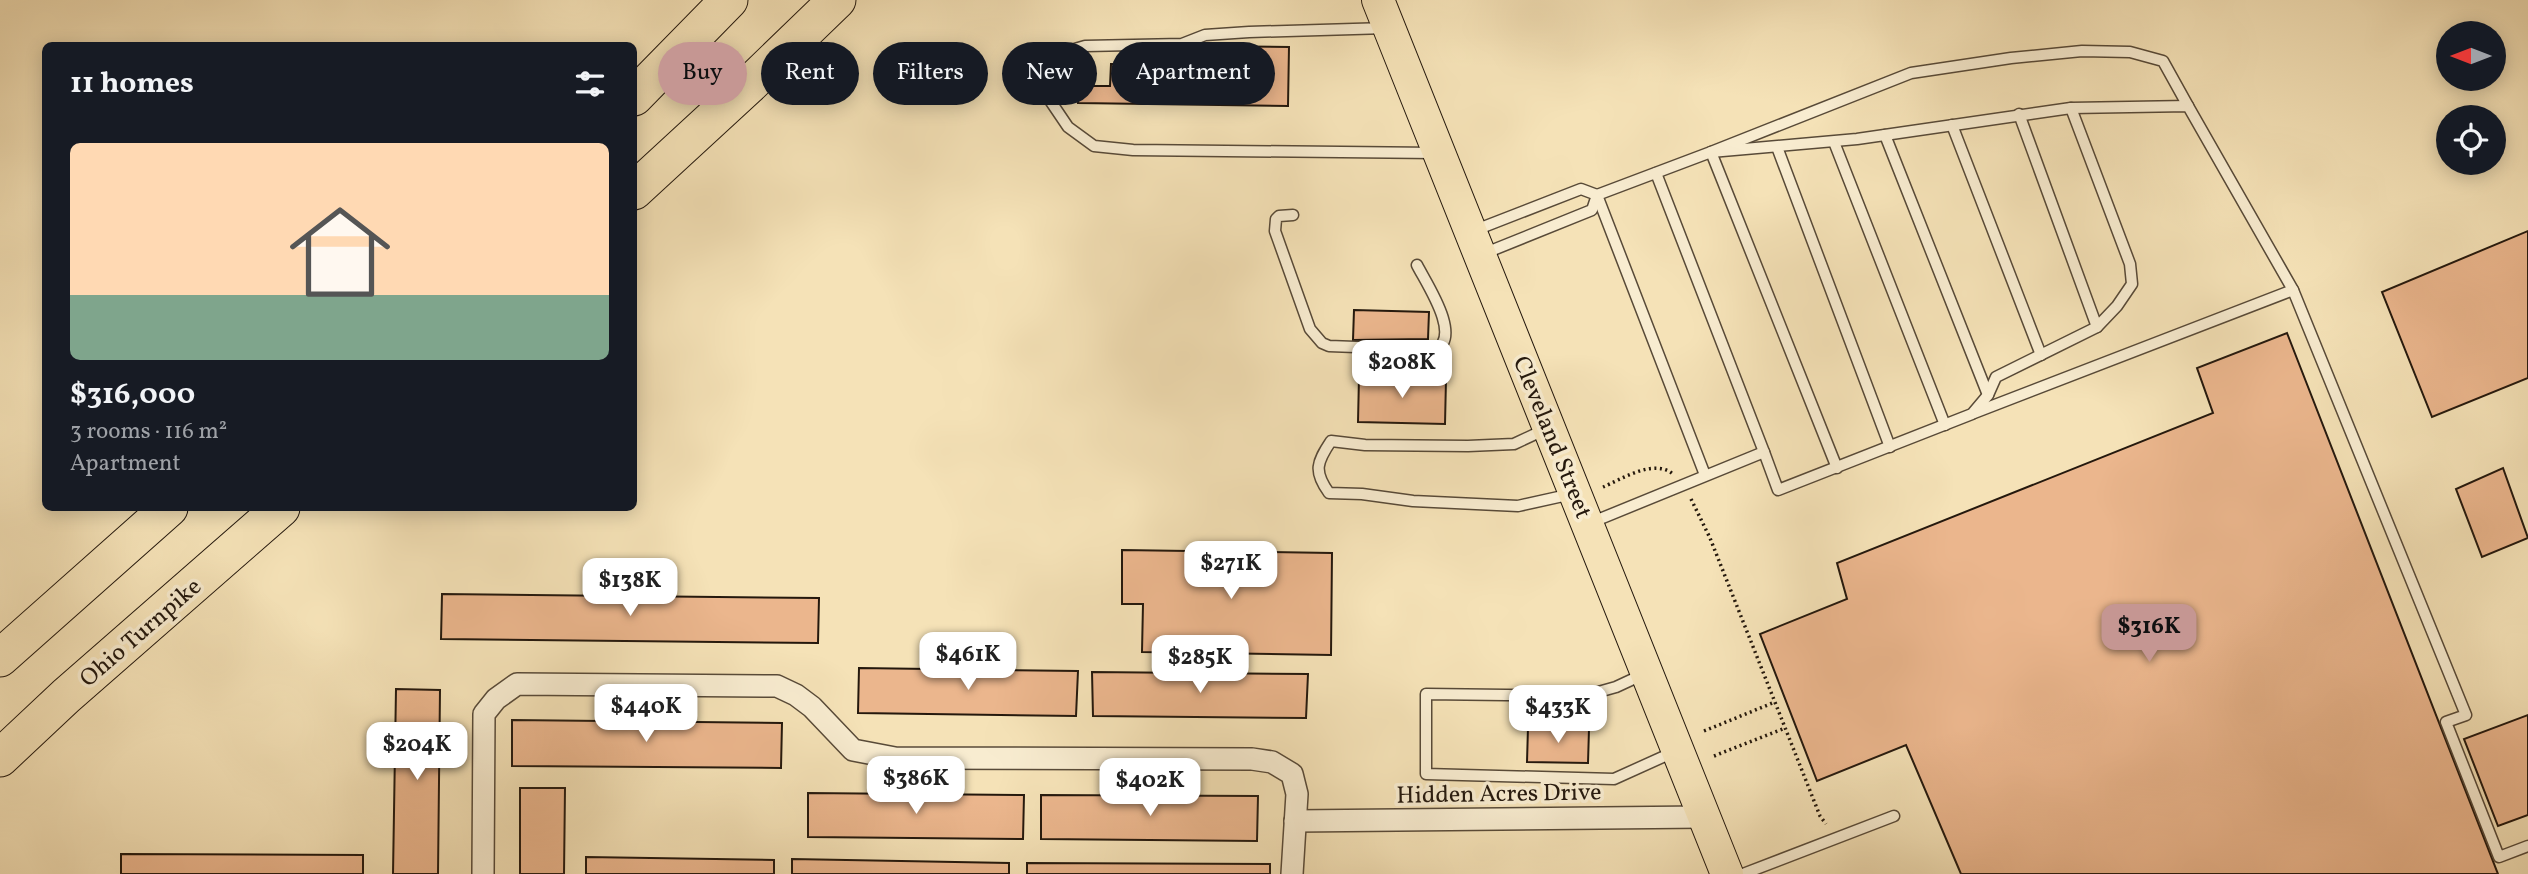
<!DOCTYPE html>
<meta charset="utf-8">
<style>
:root{--surface:#171b24;--page:#20242c;--text:#f1f3f6;--muted:#9ea1a6;--accent:#c59692}
body{margin:0;font-family:Vollkorn,serif;background:var(--page);color:var(--text);height:100vh;display:flex;flex-direction:column;font-size:26px;white-space:nowrap}
*{box-sizing:border-box;margin:0}
p{font-size:23px;color:var(--muted)}
.icon{flex:none;width:38px;height:38px;fill:none;stroke:currentColor;stroke-width:2;stroke-linecap:round;stroke-linejoin:round}
.map{position:relative;flex:1;overflow:hidden}
.panel{position:absolute;left:42px;top:42px;width:595px;height:469px;display:flex;flex-direction:column;background:var(--surface);border-radius:10px;box-shadow:0 4px 18px #0003}
.panel>*{flex:none}
.top-card{position:absolute;left:658px;top:42px;width:665px;height:63px;display:flex;gap:14px}
.needle{width:46px;rotate:270deg}
.buttons{position:absolute;left:2436px;top:21px;display:grid;gap:14px}
.buttons a{display:grid;place-items:center;width:70px;height:70px;border-radius:50%;background:var(--surface);box-shadow:0 4px 18px #0003;font-size:35px}
.price{position:absolute;translate:-50% -60px;padding:0 16px;border-radius:14px;background:#fff;color:#222;font-size:23px;line-height:46px;filter:drop-shadow(0 2px 4px #0008)}
.price::after{content:'';position:absolute;left:50%;top:42px;width:21px;height:16px;margin-left:-10px;background:inherit;clip-path:polygon(0 0,100% 0,50% 100%)}
.price.selected{background:var(--accent);color:#111}
ul{padding:0;list-style:none}
li{display:grid;align-content:center;gap:14px;height:371px;padding:0 28px}
li span{display:grid;place-items:center;height:217px;border-radius:10px;color:#555}
li>.icon{margin-inline-start:auto}
span .icon{width:126px;height:126px;fill:#fffc;stroke-width:1}
li b{font-size:30px}
h2{display:flex;justify-content:space-between;align-items:center;height:84px;padding:0 28px;font-size:30px}
.chip{padding:0 24px;border-radius:32px;background:var(--surface);box-shadow:0 4px 18px #0003;font-size:24px;line-height:63px}
.chip.selected{background:var(--accent);color:#111}
.map>svg:first-child{display:block}
.building{fill:#ebb68d;stroke:#24180d;stroke-width:2}
.lines{fill:none;stroke-linecap:round;stroke-linejoin:round}
.service-casing{stroke:#584a38;stroke-width:13}
.minor-casing{stroke:#584a38;stroke-width:24}
.primary-casing{stroke:#24180d;stroke-width:34}
.motorway-casing{stroke:#24180d;stroke-width:39}
.path{stroke:#24180d;stroke-width:3.5;stroke-dasharray:2 3.5;stroke-linecap:butt}
.service{stroke:#f8ecd0;stroke-width:10}
.minor{stroke:#f8ecd0;stroke-width:21}
.primary{stroke:#f5e2b7;stroke-width:32}
.motorway{stroke:#f5e2b7;stroke-width:37}
.labels{text-anchor:middle;stroke-width:7;stroke-linejoin:round;paint-order:stroke}
.street-label{font-size:24px;fill:#24180d;stroke:#f8ecd0}
</style>
<div class="map">
<svg width="2528" height="874" viewBox="0 0 2528 874">
<rect width="100%" height="100%" fill="#f5e2b7"/>
<filter id="stains"><feTurbulence type="fractalNoise" baseFrequency=".00286" numOctaves="4"/><feColorMatrix values="0 0 0 0 .2 0 0 0 0 .09 0 0 0 0 .02 0 0 0 .5 -.17"/></filter>
<radialGradient id="worn" r=".72"><stop offset=".6" stop-color="#630" stop-opacity="0"/><stop offset="1" stop-color="#630" stop-opacity=".3"/></radialGradient>
<!-- building -->
<g class="building">
<polygon points="1201,46 1289,47 1288,106 1078,103 1079,86 1110,86 1111,64 1201,65"/>
<polygon points="2528,231 2528,378 2432,417 2382,292"/>
<polygon points="1354,310 1429,312 1428,339 1353,340"/>
<polygon points="2287,333 2498,874 1961,874 1906,745 1817,781 1760,634 1847,599 1837,563 2213,413 2197,368"/>
<polygon points="1359,377 1446,379 1445,424 1358,422"/>
<polygon points="2503,468 2528,538 2482,557 2456,489"/>
<polygon points="1122,550 1332,553 1331,655 1142,652 1143,604 1122,604"/>
<polygon points="442,594 819,598 818,643 441,639"/>
<polygon points="859,668 1078,671 1076,716 858,713"/>
<polygon points="1092,672 1308,674 1306,718 1093,716"/>
<polygon points="396,689 440,690 438,874 393,874"/>
<polygon points="2528,715 2528,815 2498,826 2464,739"/>
<polygon points="512,720 782,723 781,768 512,766"/>
<polygon points="1528,727 1589,729 1588,763 1527,762"/>
<polygon points="520,788 565,788 564,874 520,874"/>
<polygon points="808,793 1024,795 1023,839 808,837"/>
<polygon points="1041,795 1258,796 1257,841 1041,839"/>
<polygon points="121,854 363,855 363,874 121,874"/>
<polygon points="586,857 774,860 774,874 586,874"/>
<polygon points="792,859 1009,863 1009,874 792,874"/>
<polygon points="1027,863 1270,864 1270,874 1027,874"/>
</g>
<g class="lines">
<defs>
<g id="service">
<polyline points="1387,28 1249,32 1205,35 1182,44 1085,46 1061,53 1045,66 1045,93 1068,127 1094,146 1133,150 1436,153"/>
<polyline points="2019,114 2097,327"/>
<polyline points="1952,125 2041,355"/>
<polyline points="1885,135 1988,395"/>
<polyline points="1834,142 1945,425"/>
<polyline points="1777,147 1890,447"/>
<polyline points="1656,173 1764,452"/>
<path d="M1293,215L1279,216L1276,219L1275,231L1310,329L1322,343L1329,346L1435,350C1463,337 1426,283 1417,265"/>
<polyline points="1473,231 1581,189 1597,195 1592,210 1483,254"/>
<polyline points="1974,413 2293,290"/>
<path d="M1546,429L1514,444L1468,446L1365,445L1331,441C1317,462 1313,471 1329,493L1362,494L1413,501L1518,506L1572,494"/>
<polyline points="1837,468 1711,152 1911,73 2011,58 2082,51 2130,52 2163,61 2188,106"/>
<polyline points="1705,475 1597,195 1711,152 1857,139 2071,108 2188,106 2293,290 2466,715 2446,722 2499,857 2528,846"/>
<polyline points="1590,523 1764,452 1778,490 1972,414 1988,395 1996,377 2097,327 2117,306 2132,284 2130,264 2071,108"/>
<polyline points="1644,674 1616,687 1584,696 1426,694 1426,774 1614,779 1676,751"/>
<polyline points="1743,874 1894,816"/>
</g>
<g id="minor">
<polyline points="1295,821 1704,817"/>
<polyline points="483,874 484,714 496,699 517,684 777,686 796,695 812,707 853,750 895,758 1252,759 1272,762 1292,774 1297,794 1292,874"/>
</g>
<polyline id="primary" points="1378,0 1727,874"/>
<g id="motorway">
<polyline points="634,97 729,0"/>
<polyline points="634,191 748,86 837,0"/>
<polyline points="0,658 169,508"/>
<polyline points="0,758 66,696 281,508"/>
</g>
</defs>
<!-- service casing -->
<use href="#service" class="service-casing"/>
<!-- minor casing -->
<use href="#minor" class="minor-casing"/>
<!-- primary casing -->
<use href="#primary" class="primary-casing"/>
<!-- motorway casing -->
<use href="#motorway" class="motorway-casing"/>
<!-- path -->
<g class="path">
<path d="M1603,487C1622,479 1654,458 1673,474"/>
<polyline points="1691,499 1710,538 1820,816 1826,824"/>
<polyline points="1704,731 1775,702"/>
<polyline points="1714,756 1785,728"/>
</g>
<!-- service -->
<use href="#service" class="service"/>
<!-- minor -->
<use href="#minor" class="minor"/>
<!-- primary -->
<use href="#primary" class="primary"/>
<!-- motorway -->
<use href="#motorway" class="motorway"/>
</g>
<g class="labels">
<!-- street labels -->
<g class="street-label">
<text transform="translate(1553 437) rotate(68)" y="8">Cleveland Street</text>
<text transform="translate(140 632) rotate(-41)" y="8">Ohio Turnpike</text>
<text transform="translate(1499 793) rotate(-1)" y="8">Hidden Acres Drive</text>
</g>
</g>
<rect width="100%" height="100%" filter="url(#stains)"/>
<rect width="100%" height="100%" fill="url(#worn)"/>
</svg>
<div class="buttons">
<a><svg class="needle" viewBox="-14 -14 28 28"><path d="M0-13l5 13h-10z" fill="#e53935"/><path d="M0 13l5-13h-10z" fill="#9ea1a6"/></svg></a>
<a><svg class="icon" aria-label="locate" viewBox="0 0 24 24"><circle cx="12" cy="12" r="6"/><path d="M12 2v4M12 18v4M2 12h4M18 12h4"/></svg></a>
</div>
<b class="price" style="left:1402px;top:400px">$208K</b>
<b class="price" style="left:1231px;top:601px">$271K</b>
<b class="price" style="left:630px;top:618px">$138K</b>
<b class="price selected" style="left:2149px;top:664px">$316K</b>
<b class="price" style="left:968px;top:692px">$461K</b>
<b class="price" style="left:1200px;top:695px">$285K</b>
<b class="price" style="left:646px;top:744px">$440K</b>
<b class="price" style="left:1558px;top:745px">$433K</b>
<b class="price" style="left:417px;top:782px">$204K</b>
<b class="price" style="left:916px;top:816px">$386K</b>
<b class="price" style="left:1150px;top:818px">$402K</b>
<div class="top-card">
<a class="chip selected">Buy</a>
<a class="chip">Rent</a>
<a class="chip">Filters</a>
<a class="chip">New</a>
<a class="chip">Apartment</a>
</div>
<section class="panel">
<h2>11 homes<svg class="icon" aria-label="filters" viewBox="0 0 24 24"><path d="M4 7h16M4 17h16"/><circle cx="9" cy="7" r="2"/><circle cx="15" cy="17" r="2"/></svg></h2>
<ul>
<li><span style="background:linear-gradient(#ffd9b3 70%,#7fa58c 0)"><svg class="icon" aria-label="home" viewBox="0 0 24 24"><path d="M3 11l9-7 9 7M6 9v11h12V9"/></svg></span><div><b>$316,000</b><p>3 rooms · 116 m²</p><p>Apartment</p></div></li>
</ul>
</section>
</div>
